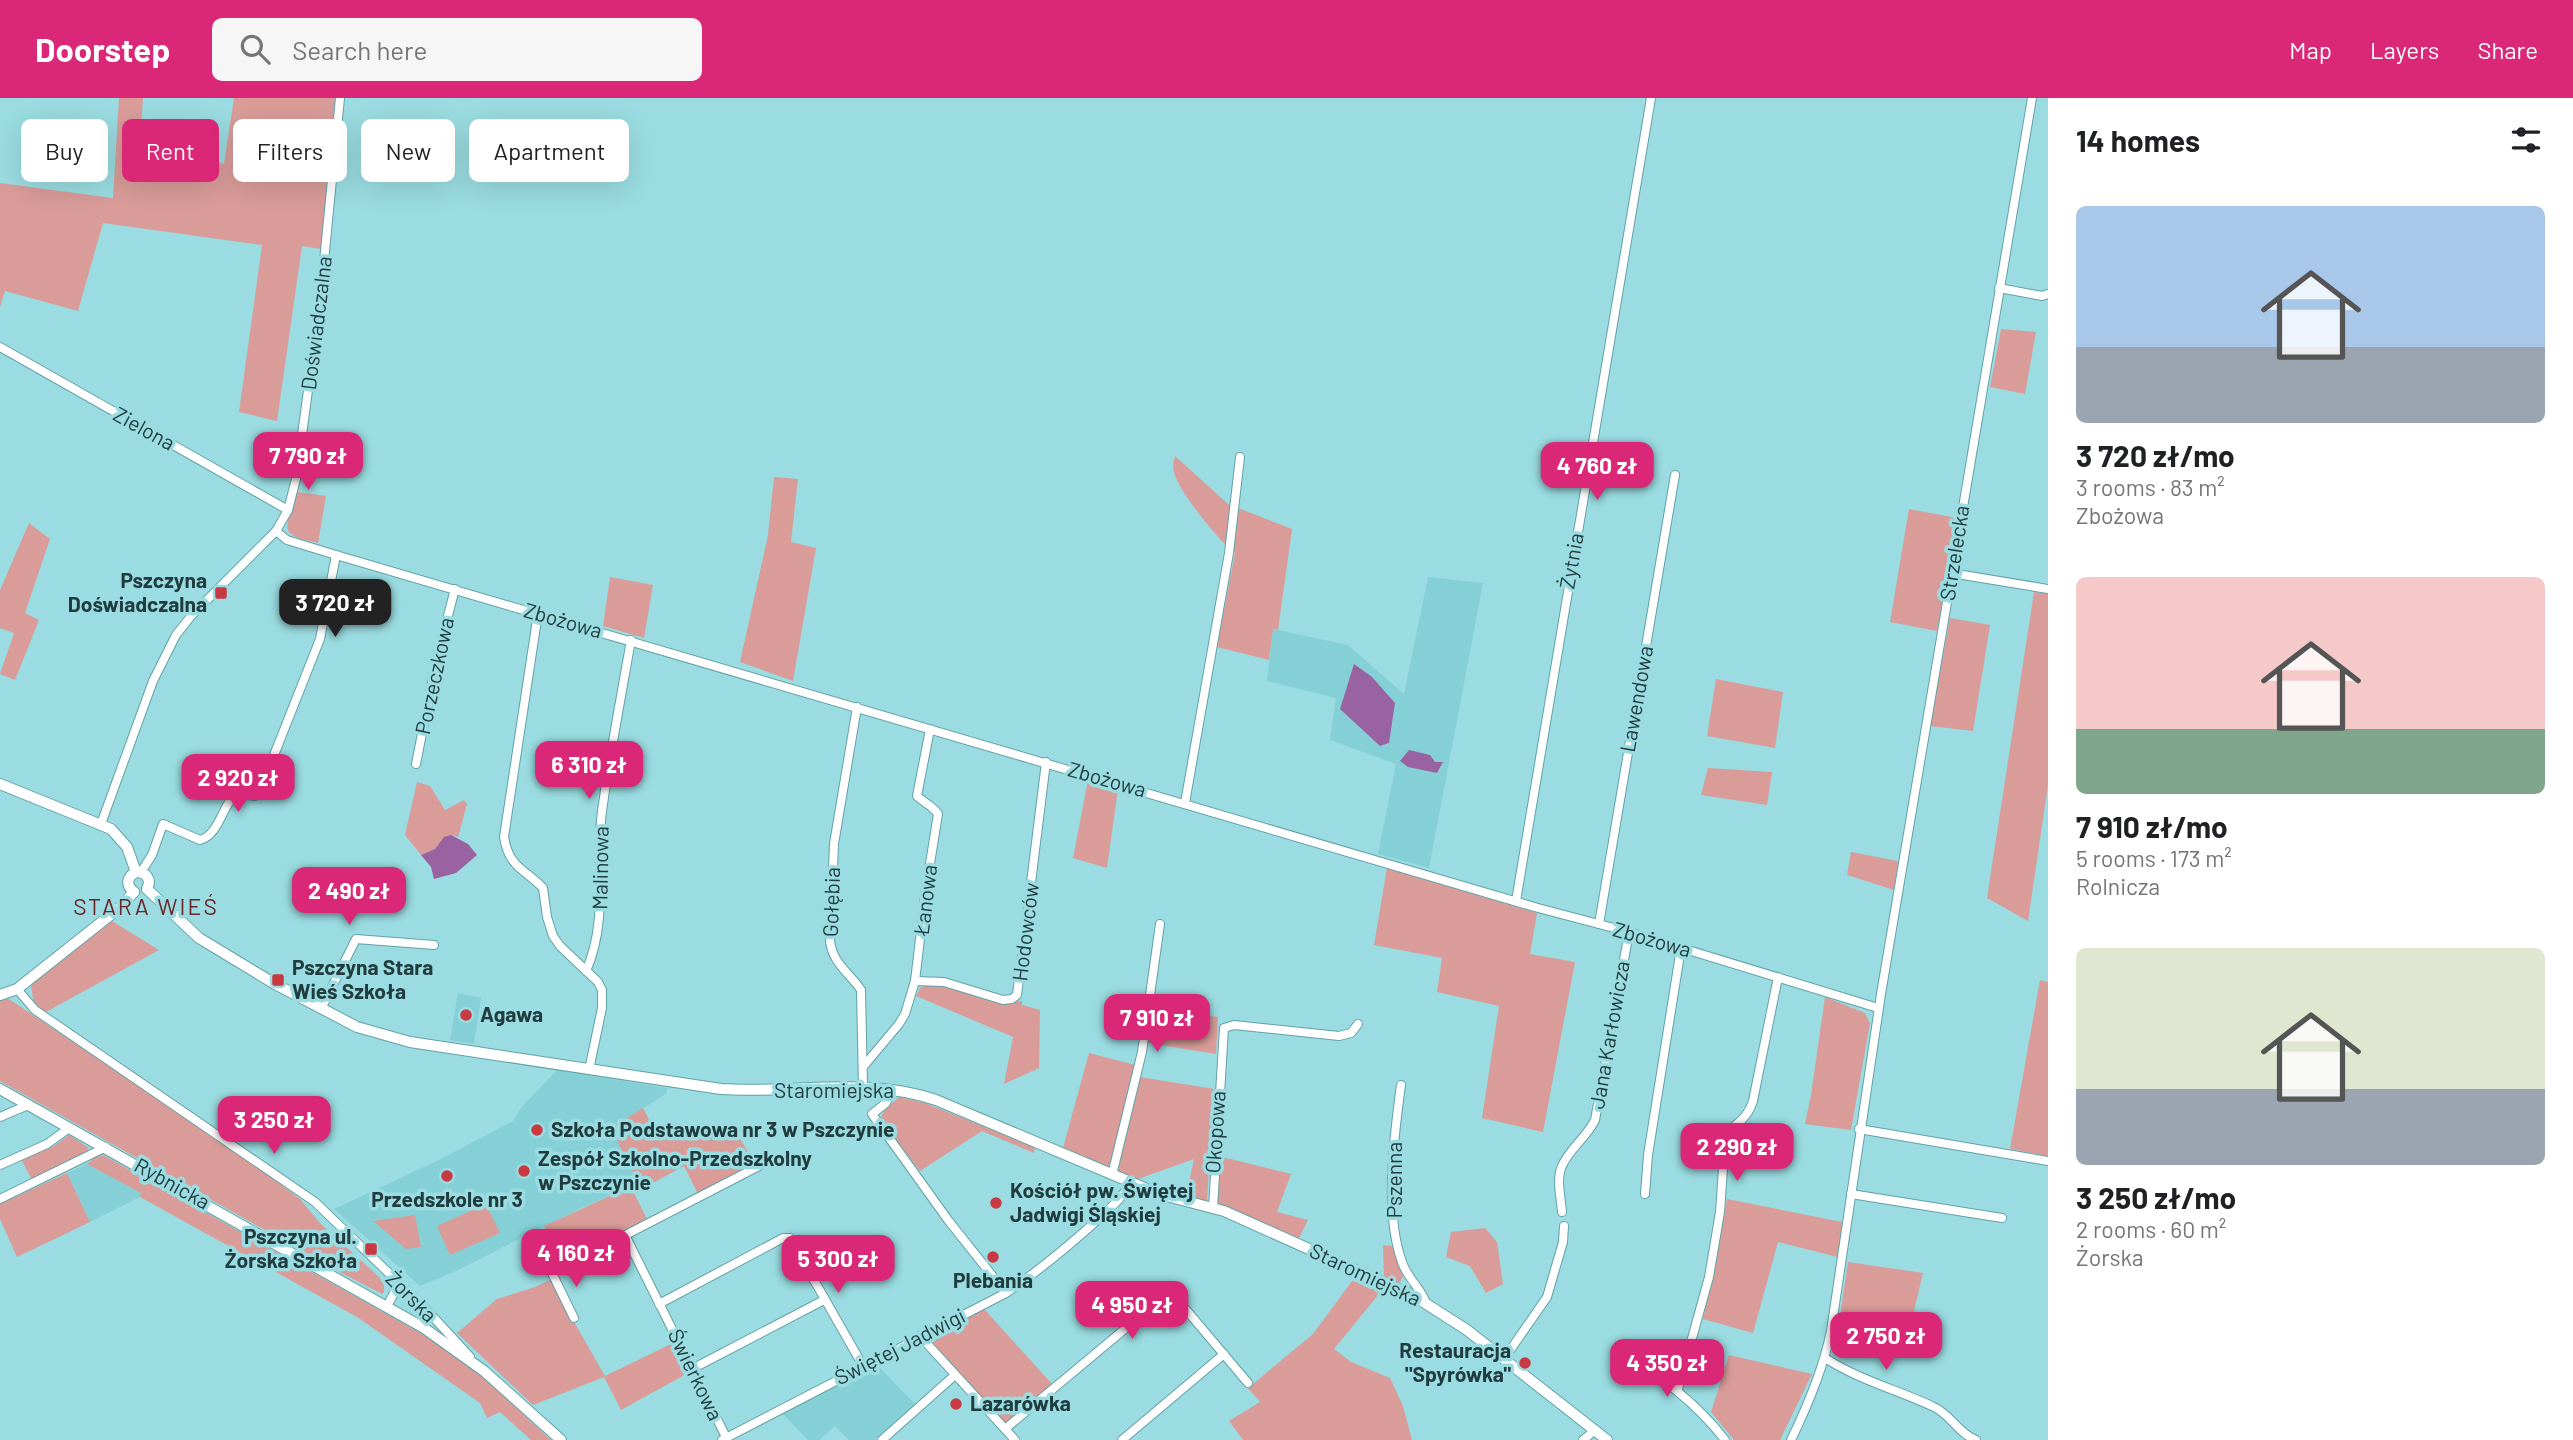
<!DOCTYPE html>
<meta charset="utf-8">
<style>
:root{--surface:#fff;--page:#f6f6f6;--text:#202124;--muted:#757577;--accent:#db2777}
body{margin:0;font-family:Barlow,sans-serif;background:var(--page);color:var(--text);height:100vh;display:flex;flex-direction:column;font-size:26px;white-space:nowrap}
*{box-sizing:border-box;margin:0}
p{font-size:23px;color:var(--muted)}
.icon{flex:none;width:38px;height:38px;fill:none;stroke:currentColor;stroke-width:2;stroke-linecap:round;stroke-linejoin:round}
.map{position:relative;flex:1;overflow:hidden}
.drawer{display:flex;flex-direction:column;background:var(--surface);width:525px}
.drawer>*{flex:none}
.hud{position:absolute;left:21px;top:21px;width:665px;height:63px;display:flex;gap:14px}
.price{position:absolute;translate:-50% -60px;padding:0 16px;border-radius:14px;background:var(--accent);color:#fff;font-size:23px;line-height:46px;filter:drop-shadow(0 2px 4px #0008)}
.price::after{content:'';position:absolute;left:50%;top:42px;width:21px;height:16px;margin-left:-10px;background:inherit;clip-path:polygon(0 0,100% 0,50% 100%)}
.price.selected{background:#222;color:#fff}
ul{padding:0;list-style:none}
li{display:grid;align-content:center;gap:14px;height:371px;padding:0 28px}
li span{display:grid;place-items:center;height:217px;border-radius:10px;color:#555}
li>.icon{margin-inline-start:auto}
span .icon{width:126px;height:126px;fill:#fffc;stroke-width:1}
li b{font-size:30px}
h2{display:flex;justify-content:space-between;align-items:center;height:84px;padding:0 28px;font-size:30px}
.pill{padding:0 24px;border-radius:10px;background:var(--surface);box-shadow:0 7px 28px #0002;font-size:24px;line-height:63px}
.pill.selected{background:var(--accent);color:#fff}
header{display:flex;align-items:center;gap:42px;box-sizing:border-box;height:98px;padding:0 35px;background:var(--accent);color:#fff}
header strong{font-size:33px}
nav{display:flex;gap:38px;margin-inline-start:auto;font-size:24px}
.search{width:490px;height:63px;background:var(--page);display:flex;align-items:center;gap:18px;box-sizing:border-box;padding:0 24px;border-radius:10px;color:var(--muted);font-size:26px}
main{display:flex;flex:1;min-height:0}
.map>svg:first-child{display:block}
.built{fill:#85d0d6}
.green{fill:#d99c99}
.water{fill:#9863a0}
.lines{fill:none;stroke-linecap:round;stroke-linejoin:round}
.street-casing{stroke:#62a2a7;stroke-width:10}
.secondary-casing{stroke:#62a2a7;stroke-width:12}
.street{stroke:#fff;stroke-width:8}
.secondary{stroke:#fff;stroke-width:10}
.poi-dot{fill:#c83941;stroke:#9adce1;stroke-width:2.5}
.labels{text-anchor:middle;stroke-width:7;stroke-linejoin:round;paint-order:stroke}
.street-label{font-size:21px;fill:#213c3e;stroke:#9adce1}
.poi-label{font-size:21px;font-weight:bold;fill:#213c3e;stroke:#9adce1;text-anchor:start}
.neighbourhood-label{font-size:23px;letter-spacing:2px;fill:#6b2527;stroke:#9adce1}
</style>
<header>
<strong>Doorstep</strong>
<div class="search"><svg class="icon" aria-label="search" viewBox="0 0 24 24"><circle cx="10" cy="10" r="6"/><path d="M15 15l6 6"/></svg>Search here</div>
<nav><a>Map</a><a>Layers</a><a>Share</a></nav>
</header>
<main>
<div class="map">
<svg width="2048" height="1342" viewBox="0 0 2048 1342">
<rect width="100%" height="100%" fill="#9adce1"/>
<!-- built -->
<g class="built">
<polygon points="1428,479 1483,485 1429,770 1378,756 1396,666 1330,642 1336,600 1267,583 1273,531 1348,547 1404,596"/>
<polygon points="458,895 481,900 474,946 450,942"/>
<polygon points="557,972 667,990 667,995 612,1030 638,1085 577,1112 454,1174 420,1188 334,1111 439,1062 513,1023 521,1010"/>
<polygon points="87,1066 141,1095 140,1099 90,1124 67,1075"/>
<polygon points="876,1266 915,1306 875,1342 849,1342 835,1328 819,1342 808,1342 783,1316"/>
</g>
<!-- green -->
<g class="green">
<polygon points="119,0 143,0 139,59 215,63 224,66 234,0 335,0 321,151 302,148 277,323 239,314 262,147 103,125 78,213 5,193 0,209 0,85 113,100"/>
<polygon points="2001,231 2036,234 2025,296 1990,289"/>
<path d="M1175,358L1228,406L1292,431L1278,532L1273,531L1269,562L1217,549L1235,455C1219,443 1178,393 1174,374C1172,370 1174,362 1175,358Z"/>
<polygon points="774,379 798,381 791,444 816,450 793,583 740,564 768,437"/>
<path d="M298,394L326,398L318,445C310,443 297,441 291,436C281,429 295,403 298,394Z"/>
<polygon points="1909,411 1957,420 1937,533 1890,524"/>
<polygon points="29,425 50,441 25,515 39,522 15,582 0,576 14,535 0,530 0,492"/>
<polygon points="610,479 653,487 644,540 603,528"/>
<polygon points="2034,494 2048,496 2048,687 2028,823 1987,800"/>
<polygon points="1950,520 1990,527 1973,633 1930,628"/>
<polygon points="1716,581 1783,594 1775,650 1707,638"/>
<polygon points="1708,670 1772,674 1767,707 1701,697"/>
<polygon points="1088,682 1118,691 1107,770 1073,760"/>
<polygon points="417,684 430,688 445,712 464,702 467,706 458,739 451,737 435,751 421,757 405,737"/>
<polygon points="1851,754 1898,763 1894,792 1847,777"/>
<polygon points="1387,770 1537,815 1530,856 1575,864 1543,1034 1482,1020 1499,908 1437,894 1442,860 1374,847"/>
<polygon points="112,823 159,852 44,915 34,908 31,886"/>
<polygon points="2040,882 2048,884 2048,1058 2010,1051"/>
<polygon points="929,887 942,887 1005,905 1022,903 1022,907 1040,912 1039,970 1004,986 1013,939 916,898 921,889"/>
<polygon points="1825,899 1865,915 1870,925 1851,1032 1805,1026 1811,997"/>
<polygon points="0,901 9,901 238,1055 300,1101 320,1125 379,1179 384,1187 384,1194 382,1196 334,1171 0,983"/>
<polygon points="1156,911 1218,919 1216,956 1148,945"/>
<polygon points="1089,955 1135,967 1110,1073 1063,1050"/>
<polygon points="1140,979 1214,991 1207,1104 1186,1099 1194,1061 1138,1081 1117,1076"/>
<polygon points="899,999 925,1005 1035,1049 1034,1055 982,1033 920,1073 880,1021 885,1011"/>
<polygon points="643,1010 657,1037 678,1025 735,1032 755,1066 699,1098 684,1068 634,1095 648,1123 569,1162 560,1144 551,1143 544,1128 638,1085 611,1030"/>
<polygon points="69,1037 89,1050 85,1057 32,1082 21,1061 54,1048"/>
<polygon points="103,1057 433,1242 483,1279 551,1342 531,1342 500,1314 487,1320 480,1305 357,1219 140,1099 141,1095 87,1066 97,1058"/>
<polygon points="1218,1058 1291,1076 1277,1114 1308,1122 1298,1142 1216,1105"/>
<polygon points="67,1075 90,1124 17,1159 0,1121 0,1106"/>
<polygon points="1727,1101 1842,1124 1838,1159 1778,1144 1753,1235 1703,1221"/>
<polygon points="486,1106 500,1135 450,1157 437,1128"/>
<polygon points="415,1117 421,1149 406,1151 373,1123"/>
<polygon points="1485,1130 1497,1144 1503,1186 1486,1195 1470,1168 1446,1159 1451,1134"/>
<polygon points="1383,1147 1392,1148 1404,1176 1398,1188 1384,1182"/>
<polygon points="1848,1164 1923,1175 1910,1230 1840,1218"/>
<polygon points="1355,1179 1383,1191 1334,1251 1351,1264 1390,1280 1403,1308 1412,1342 1243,1342 1229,1323 1260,1304 1248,1290 1313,1236"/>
<polygon points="550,1182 605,1278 675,1244 688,1275 621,1312 604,1279 533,1307 457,1235 497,1201 535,1189"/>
<polygon points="984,1211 1053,1287 1006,1326 931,1244 937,1238"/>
<polygon points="1729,1257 1812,1276 1780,1342 1734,1342 1711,1314"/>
</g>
<!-- water -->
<g class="water">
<polygon points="1354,566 1372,579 1395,605 1389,645 1380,648 1340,611"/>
<polygon points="1409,652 1430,657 1435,664 1443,664 1437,675 1408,669 1400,663"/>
<polygon points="451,737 468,746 477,757 456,775 434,781 431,769 421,757 435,751 444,739"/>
</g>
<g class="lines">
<defs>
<g id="street">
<polyline points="1999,190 2042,198 2048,196"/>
<polyline points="0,249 288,412"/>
<polyline points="276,433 287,442 336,457 1538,810 1629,834 1878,910"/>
<polyline points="1951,475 2048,491"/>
<path d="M538,515L504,739C509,770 525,771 543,790L547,819L553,838L560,848L598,884L602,892V910L589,972"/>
<path d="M857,609L834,746L830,843C833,866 849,874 861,892L863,989"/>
<polyline points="416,666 437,559 455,491"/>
<polyline points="1185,705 1229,455 1240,359"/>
<polyline points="101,726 153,583 176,537 191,518 276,433 288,412 296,381 320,204 340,0"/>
<path d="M141,774L152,757L163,726L200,742C219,737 222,708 236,695L255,698L259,695L320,541L336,457"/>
<polyline points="1516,803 1651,0"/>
<polyline points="1599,826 1675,377"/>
<path d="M586,873C609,822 595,767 602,713C610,656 621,599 631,542"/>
<polyline points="915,883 944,884 1003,902 1012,901 1017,897 1046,664"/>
<polyline points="17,891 35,912 315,1104 424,1209 470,1259"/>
<polyline points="321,911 356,841 434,847"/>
<path d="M863,969L899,926L905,916L915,883L926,790L938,716C932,707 924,705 917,698L930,631"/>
<path d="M1401,987C1394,1038 1384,1115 1402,1164C1407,1180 1421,1190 1426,1205"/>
<polyline points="892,991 886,1005 872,1016 948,1122 1006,1195"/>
<polyline points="0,1019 28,1007"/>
<polyline points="1859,1031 2048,1063"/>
<polyline points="0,1067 47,1046 69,1030"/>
<polyline points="1112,1077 1142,954 1160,826"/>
<polyline points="1645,1096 1648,1057 1681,850"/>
<polyline points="1851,1096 2002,1120"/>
<polyline points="0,1101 106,1049"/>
<polyline points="1213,1110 1224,930 1234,927 1339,938 1351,935 1358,926"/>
<path d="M1562,1114C1561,1100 1556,1081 1562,1068C1569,1051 1587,1039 1595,1022L1629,834"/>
<polyline points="626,1139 726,1339"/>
<polyline points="659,1206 783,1140 790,1140 863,1268"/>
<polyline points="387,1208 399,1186"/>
<polyline points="574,1220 552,1175 761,1067"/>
<polyline points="920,1238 1015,1342"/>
<path d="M1618,1251C1661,1280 1693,1301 1725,1342"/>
<path d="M1825,1260C1859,1282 1898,1292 1934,1309C1951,1317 1958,1335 1976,1342"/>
<polyline points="1504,1261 1547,1199 1563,1144 1564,1128"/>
<polyline points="692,1271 824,1202"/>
<path d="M1678,1291L1709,1179L1720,1114L1725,1041C1733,1023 1745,1027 1753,1003L1778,879"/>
<polyline points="1005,1331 1168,1195 1172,1195 1248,1285"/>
<path d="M722,1342L1006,1195C1037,1174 1065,1151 1093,1126C1106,1113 1122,1102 1130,1085"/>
<polyline points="882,1342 955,1277"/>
<polyline points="1122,1342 1224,1256"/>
<polyline points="1583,1342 1595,1332"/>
<path d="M1791,1342C1808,1307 1823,1272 1831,1233L1881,896L2032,0"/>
</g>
<g id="secondary">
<polyline points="0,686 111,731 127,749 136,774"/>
<path d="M136,774C146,774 152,781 147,791"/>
<path d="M147,791L199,840L275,886L357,929L410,944L721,991C793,996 866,978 936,1002L1159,1096L1224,1113L1414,1198L1467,1232L1607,1342"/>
<path d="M134,794C126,788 126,779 136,774"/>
<polyline points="0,897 17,891 118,811 134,794"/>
<polyline points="0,991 424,1230 484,1273 561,1342"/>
</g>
</defs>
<!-- street casing -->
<use href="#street" class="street-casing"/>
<!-- secondary casing -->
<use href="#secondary" class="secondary-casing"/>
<!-- street -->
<use href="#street" class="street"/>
<!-- secondary -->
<use href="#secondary" class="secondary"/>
</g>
<!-- markers -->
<g class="poi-dot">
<rect x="214" y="488" width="14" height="14" rx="3.5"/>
<rect x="271" y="875" width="14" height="14" rx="3.5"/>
<circle cx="466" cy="917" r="7"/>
<circle cx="537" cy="1032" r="7"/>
<circle cx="524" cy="1073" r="7"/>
<circle cx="447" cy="1078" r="7"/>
<circle cx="996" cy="1105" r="7"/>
<rect x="364" y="1144" width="14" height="14" rx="3.5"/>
<circle cx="993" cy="1159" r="7"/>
<circle cx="1525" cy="1265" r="7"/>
<circle cx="956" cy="1306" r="7"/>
</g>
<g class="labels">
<!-- street labels -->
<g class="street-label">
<text transform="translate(317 225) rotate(-83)" y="7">Doświadczalna</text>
<text transform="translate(144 331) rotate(29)" y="7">Zielona</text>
<text transform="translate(1955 455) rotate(-81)" y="7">Strzelecka</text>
<text transform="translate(1572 463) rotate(-80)" y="7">Żytnia</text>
<text transform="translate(563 523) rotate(16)" y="7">Zbożowa</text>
<text transform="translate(435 578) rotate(-78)" y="7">Porzeczkowa</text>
<text transform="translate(1637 601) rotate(-80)" y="7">Lawendowa</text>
<text transform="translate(1107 682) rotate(16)" y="7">Zbożowa</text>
<text transform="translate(601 770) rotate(-89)" y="7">Malinowa</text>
<text transform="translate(926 802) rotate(-83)" y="7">Łanowa</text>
<text transform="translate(832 804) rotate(-88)" y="7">Gołębia</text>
<text transform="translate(1026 834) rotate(-83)" y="7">Hodowców</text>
<text transform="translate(1652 842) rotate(16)" y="7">Zbożowa</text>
<text transform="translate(1610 937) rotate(-80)" y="7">Jana Karłowicza</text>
<text x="834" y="1000">Staromiejska</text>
<text transform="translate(1216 1034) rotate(-86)" y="7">Okopowa</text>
<text transform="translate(1395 1082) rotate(-90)" y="7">Pszenna</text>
<text transform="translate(172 1086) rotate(29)" y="7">Rybnicka</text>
<text transform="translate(1365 1177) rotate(25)" y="7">Staromiejska</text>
<text transform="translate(411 1199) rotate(45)" y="7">Żorska</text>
<text transform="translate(900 1249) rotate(-27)" y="7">Świętej Jadwigi</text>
<text transform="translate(695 1277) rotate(64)" y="7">Świerkowa</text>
</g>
<!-- poi labels -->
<g class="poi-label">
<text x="207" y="490" text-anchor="end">Pszczyna<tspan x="207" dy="24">Doświadczalna</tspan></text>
<text x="292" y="877">Pszczyna Stara<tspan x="292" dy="24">Wieś Szkoła</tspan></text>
<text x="480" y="924">Agawa</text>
<text x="551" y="1039">Szkoła Podstawowa nr 3 w Pszczynie</text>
<text x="538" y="1068">Zespół Szkolno-Przedszkolny<tspan x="538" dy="24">w Pszczynie</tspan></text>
<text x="1010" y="1100">Kościół pw. Świętej<tspan x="1010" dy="24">Jadwigi Śląskiej</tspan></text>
<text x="447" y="1109" text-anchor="middle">Przedszkole nr 3</text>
<text x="357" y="1146" text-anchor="end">Pszczyna ul.<tspan x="357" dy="24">Żorska Szkoła</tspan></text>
<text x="993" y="1190" text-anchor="middle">Plebania</text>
<text x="1511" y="1260" text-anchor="end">Restauracja<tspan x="1511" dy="24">"Spyrówka"</tspan></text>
<text x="970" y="1313">Lazarówka</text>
</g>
<!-- neighbourhood labels -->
<g class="neighbourhood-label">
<text x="146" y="817">STARA WIEŚ</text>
</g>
</g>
</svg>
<b class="price" style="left:308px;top:394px">7 790 zł</b>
<b class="price" style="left:1597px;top:404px">4 760 zł</b>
<b class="price selected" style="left:335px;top:541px">3 720 zł</b>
<b class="price" style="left:589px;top:703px">6 310 zł</b>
<b class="price" style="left:238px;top:716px">2 920 zł</b>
<b class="price" style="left:349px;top:829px">2 490 zł</b>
<b class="price" style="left:1157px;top:956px">7 910 zł</b>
<b class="price" style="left:274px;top:1058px">3 250 zł</b>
<b class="price" style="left:1737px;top:1085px">2 290 zł</b>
<b class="price" style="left:576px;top:1191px">4 160 zł</b>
<b class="price" style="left:838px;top:1197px">5 300 zł</b>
<b class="price" style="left:1132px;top:1243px">4 950 zł</b>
<b class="price" style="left:1886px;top:1274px">2 750 zł</b>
<b class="price" style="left:1667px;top:1301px">4 350 zł</b>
<div class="hud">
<a class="pill">Buy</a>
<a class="pill selected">Rent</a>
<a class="pill">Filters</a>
<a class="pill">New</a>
<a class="pill">Apartment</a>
</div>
</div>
<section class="drawer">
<h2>14 homes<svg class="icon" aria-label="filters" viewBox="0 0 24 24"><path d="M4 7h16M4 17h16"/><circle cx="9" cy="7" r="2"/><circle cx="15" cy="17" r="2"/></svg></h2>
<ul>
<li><span style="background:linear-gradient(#a9c7e8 65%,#9aa5b1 0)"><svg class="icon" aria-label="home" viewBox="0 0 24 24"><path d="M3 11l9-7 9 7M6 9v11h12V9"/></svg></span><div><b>3 720 zł/mo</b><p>3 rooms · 83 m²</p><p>Zbożowa</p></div></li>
<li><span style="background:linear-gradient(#f6c9c9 70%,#7fa58c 0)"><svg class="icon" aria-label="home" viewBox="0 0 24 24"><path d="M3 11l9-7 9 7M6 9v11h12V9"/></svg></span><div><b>7 910 zł/mo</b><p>5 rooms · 173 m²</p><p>Rolnicza</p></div></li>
<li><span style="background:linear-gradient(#dfe7d0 65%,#9aa5b1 0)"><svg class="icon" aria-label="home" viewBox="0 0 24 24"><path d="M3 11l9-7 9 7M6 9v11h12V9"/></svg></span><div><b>3 250 zł/mo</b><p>2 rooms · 60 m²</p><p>Żorska</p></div></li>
</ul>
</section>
</main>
